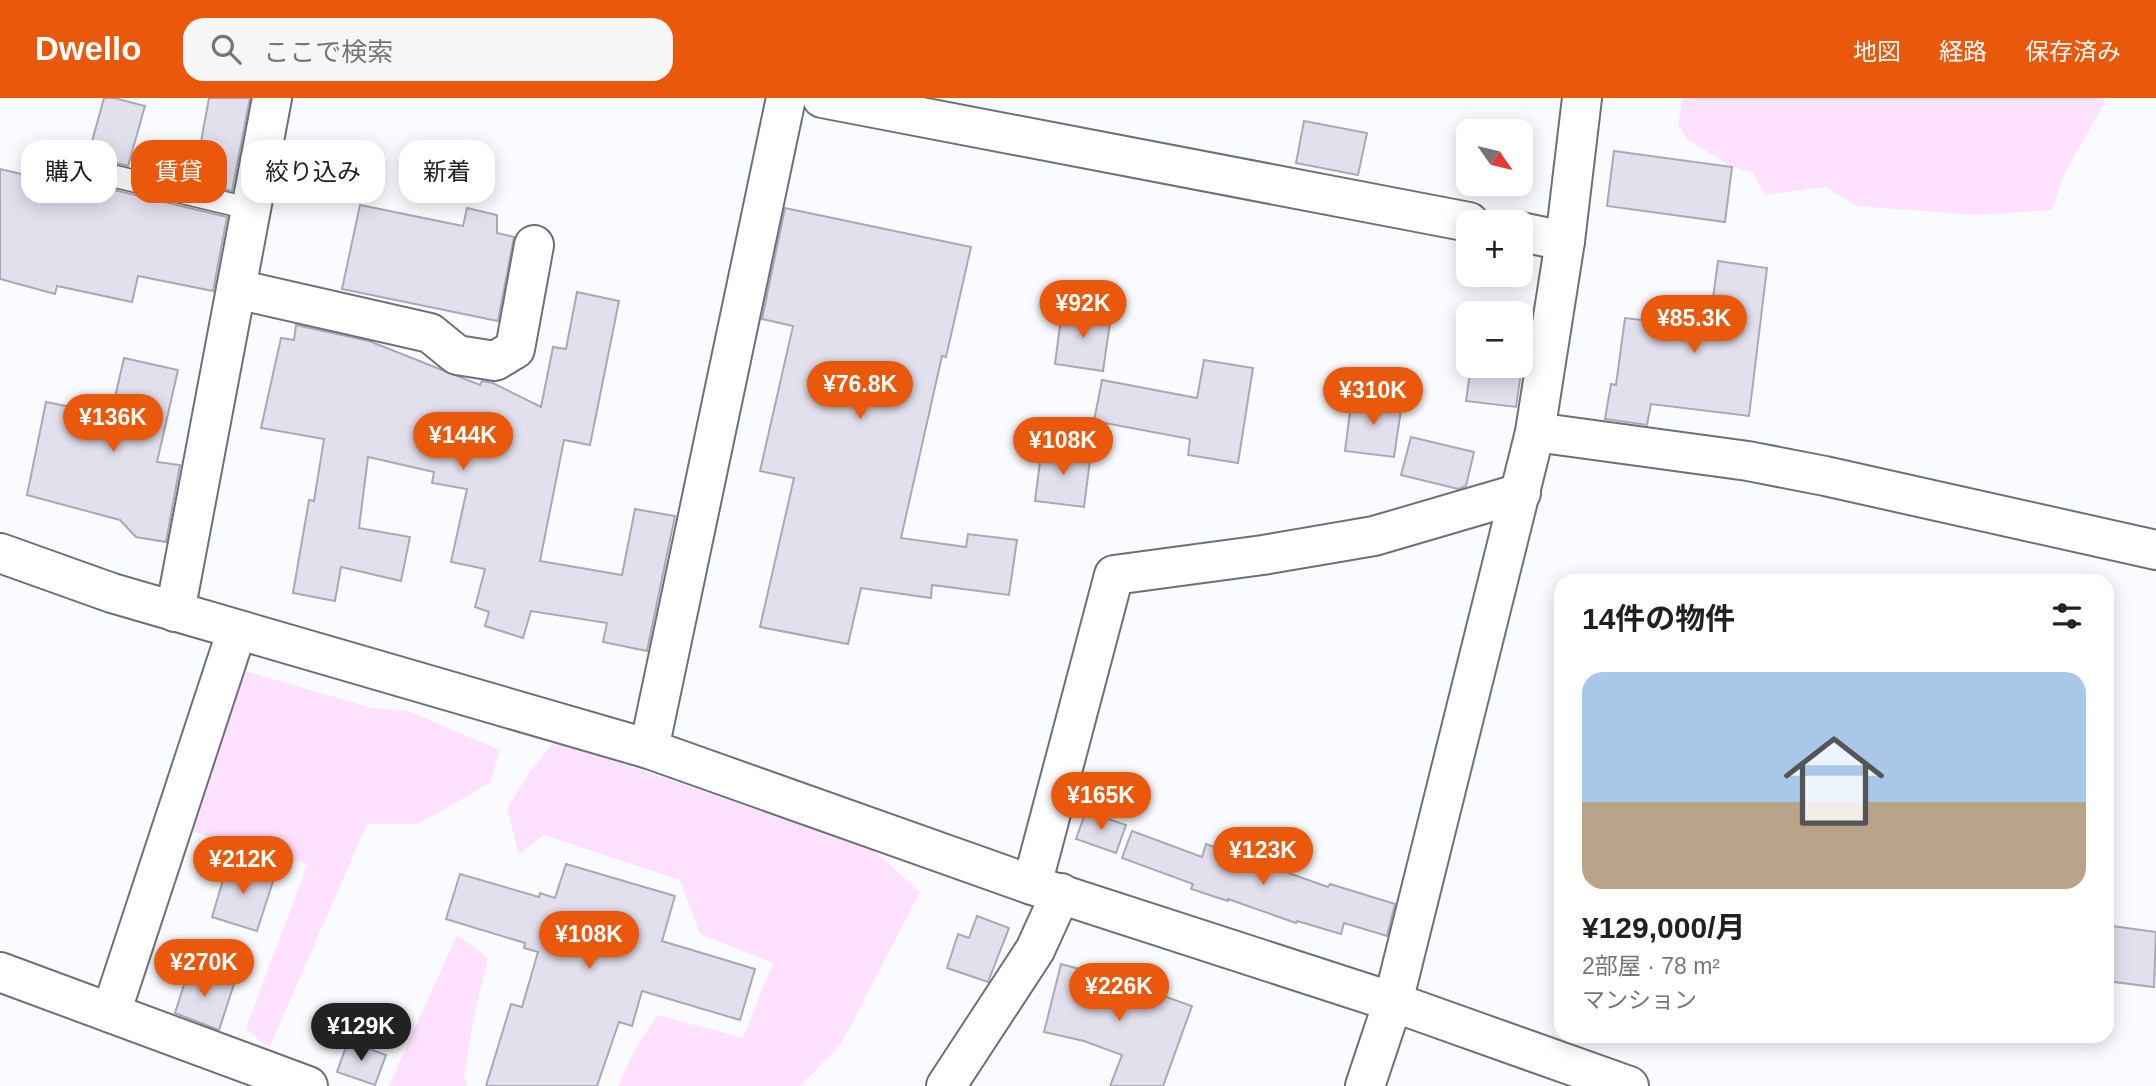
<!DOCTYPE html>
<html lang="ja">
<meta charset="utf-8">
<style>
:root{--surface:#fff;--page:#f6f6f6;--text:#202124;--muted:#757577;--accent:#ea580c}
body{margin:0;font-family:Arial,"Noto Sans JP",sans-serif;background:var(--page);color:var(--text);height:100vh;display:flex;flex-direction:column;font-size:26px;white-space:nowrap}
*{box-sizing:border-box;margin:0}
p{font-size:23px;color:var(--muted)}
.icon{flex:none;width:38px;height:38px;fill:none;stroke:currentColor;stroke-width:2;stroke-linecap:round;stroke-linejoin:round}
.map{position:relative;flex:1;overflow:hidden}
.panel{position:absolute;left:1554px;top:476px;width:560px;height:469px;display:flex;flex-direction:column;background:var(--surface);border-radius:21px;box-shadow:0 4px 18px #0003}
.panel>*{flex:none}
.hud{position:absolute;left:21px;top:42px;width:665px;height:63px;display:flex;gap:14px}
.needle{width:46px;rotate:124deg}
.controls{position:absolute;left:1456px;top:21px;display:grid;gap:14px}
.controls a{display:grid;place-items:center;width:77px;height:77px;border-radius:14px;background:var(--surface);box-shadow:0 4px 18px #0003;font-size:35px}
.price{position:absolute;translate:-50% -60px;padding:0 16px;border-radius:24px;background:var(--accent);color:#fff;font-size:23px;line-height:46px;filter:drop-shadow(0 2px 4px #0008)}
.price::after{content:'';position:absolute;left:50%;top:42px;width:21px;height:16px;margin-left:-10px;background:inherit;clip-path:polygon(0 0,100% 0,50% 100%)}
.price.on{background:#222;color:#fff}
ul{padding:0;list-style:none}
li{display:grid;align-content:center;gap:14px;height:371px;padding:0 28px}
li span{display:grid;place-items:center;height:217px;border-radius:21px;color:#555}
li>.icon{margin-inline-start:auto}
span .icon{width:126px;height:126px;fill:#fffc;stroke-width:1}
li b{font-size:30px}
h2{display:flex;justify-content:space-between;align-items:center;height:84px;padding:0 28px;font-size:30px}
.chip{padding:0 24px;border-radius:21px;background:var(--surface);box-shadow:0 4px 18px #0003;font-size:24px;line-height:63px}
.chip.on{background:var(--accent);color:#fff}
header{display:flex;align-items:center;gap:42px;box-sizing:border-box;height:98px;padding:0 35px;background:var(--accent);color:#fff}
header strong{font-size:33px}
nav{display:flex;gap:38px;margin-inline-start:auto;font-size:24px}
.search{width:490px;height:63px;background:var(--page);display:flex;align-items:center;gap:18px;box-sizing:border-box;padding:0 24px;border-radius:21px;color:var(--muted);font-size:26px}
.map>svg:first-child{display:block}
.green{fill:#fee0ff}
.building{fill:#e2e0ed;stroke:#aaa8b5;stroke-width:2}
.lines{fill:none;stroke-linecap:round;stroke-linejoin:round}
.lane-casing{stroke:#6b717b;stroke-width:24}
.street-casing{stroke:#6b717b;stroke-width:42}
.secondary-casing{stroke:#6b717b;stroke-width:42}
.lane{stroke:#fff;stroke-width:21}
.street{stroke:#fff;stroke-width:38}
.secondary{stroke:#fff;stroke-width:38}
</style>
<header>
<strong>Dwello</strong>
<div class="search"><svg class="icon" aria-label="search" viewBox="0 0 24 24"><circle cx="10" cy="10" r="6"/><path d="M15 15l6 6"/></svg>ここで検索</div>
<nav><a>地図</a><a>経路</a><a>保存済み</a></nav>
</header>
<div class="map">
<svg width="2156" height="988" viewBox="0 0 2156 988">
<rect width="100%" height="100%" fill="#fafbfe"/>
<!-- green -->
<g class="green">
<polygon points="1683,0 2104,0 2104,6 2063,78 2052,112 1977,117 1857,108 1825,89 1766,97 1752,74 1732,69 1687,41 1678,26"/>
<polygon points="245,573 372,610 408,613 500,652 490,685 418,726 367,726 269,950 246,930 313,752 307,766 190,733"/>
<polygon points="555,643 871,750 920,794 841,946 800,988 618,988 636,949 658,917 743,940 773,865 700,836 680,782 544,737 519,756 507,710 530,674"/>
<polygon points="457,837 488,860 473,922 464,978 468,988 389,988"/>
</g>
<!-- building -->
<g class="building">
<polygon points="104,0 114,0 145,8 128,68 88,58"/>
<polygon points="209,0 250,0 232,93 184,81 189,54 199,55"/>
<polygon points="1304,23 1367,35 1358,77 1296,65"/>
<polygon points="1614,53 1732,69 1725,124 1607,108"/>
<polygon points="0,71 80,90 81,84 227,119 213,193 138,178 132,204 57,188 55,196 0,181"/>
<polygon points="360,107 463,128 467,110 497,117 497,135 514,139 498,223 342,191"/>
<polygon points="785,110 971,149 946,259 942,258 901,440 966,449 968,436 1017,442 1009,497 932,487 931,500 861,490 848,546 760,529 794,380 760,373 793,228 762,221"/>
<polygon points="1718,163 1767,170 1749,318 1651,306 1647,327 1605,321 1611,286 1616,287 1625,220 1709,230"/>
<polygon points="577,194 619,203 590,347 564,342 540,463 622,477 635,411 675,418 647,553 603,544 607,525 531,513 523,540 485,528 489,514 475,509 485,471 451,464 467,391 432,385 434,374 368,359 359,430 410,439 401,483 341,469 335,503 293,495 309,402 314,403 324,341 261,330 281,240 294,242 296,227 369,243 480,287 482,283 493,285 541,309 553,249 566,251"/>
<polygon points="1062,212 1111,218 1103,273 1055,266"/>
<polygon points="124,260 178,272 157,364 180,367 166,444 136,439 120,422 27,397 46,304 111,317"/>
<polygon points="1204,262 1253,270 1238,365 1188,357 1190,341 1094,323 1102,282 1197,300"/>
<polygon points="1471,268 1522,268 1516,309 1466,303"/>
<polygon points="1352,298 1402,305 1394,359 1345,353"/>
<polygon points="1411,339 1474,354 1466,388 1458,391 1401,377"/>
<polygon points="1042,348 1091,354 1084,409 1035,403"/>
<polygon points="1086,713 1126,727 1116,755 1076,741"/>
<polygon points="1132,733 1202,759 1206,746 1328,789 1330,786 1395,806 1387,838 1344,825 1341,836 1297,823 1296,825 1228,801 1228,803 1191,791 1193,786 1122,760"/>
<polygon points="229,762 275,777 257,833 212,819"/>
<polygon points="566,766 675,798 662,843 755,871 740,922 642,893 632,928 619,924 597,988 486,988 511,906 522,909 538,854 524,850 525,845 446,821 460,776 539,799 540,795 555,800"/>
<polygon points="977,818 1009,830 988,884 947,870 958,836 969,840"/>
<polygon points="2112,828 2156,834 2154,889 2107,883 2107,863"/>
<polygon points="1061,866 1113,880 1192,908 1163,988 1110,988 1122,957 1084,943 1044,934"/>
<polygon points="189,871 234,886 219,932 175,915"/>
<polygon points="348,943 386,957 375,987 337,974"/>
</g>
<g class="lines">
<defs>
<polyline id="lane" points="55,64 251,111"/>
<g id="street">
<polyline points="822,0 1469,124"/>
<polyline points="1521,134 1565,143"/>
<polyline points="236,191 430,235 457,257 495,263 515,251 534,147"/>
<polyline points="1535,334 1748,363 1825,378 2156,452"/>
<polyline points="175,514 272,0"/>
<polyline points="649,651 786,0"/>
<polyline points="1032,787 1114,477 1263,457 1374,438 1521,395"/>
<polyline points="0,874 308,988"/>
<polyline points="111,915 237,532"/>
<polyline points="946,988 1035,852 1061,795"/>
<polyline points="1365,988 1393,904 1535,334 1565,143 1582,0"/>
</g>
<polyline id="secondary" points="0,455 112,495 649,651 1032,787 1393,904 1629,988"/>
</defs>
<!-- lane casing -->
<use href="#lane" class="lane-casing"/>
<!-- street casing -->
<use href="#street" class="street-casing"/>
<!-- secondary casing -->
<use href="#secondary" class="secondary-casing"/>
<!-- lane -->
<use href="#lane" class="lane"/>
<!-- street -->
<use href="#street" class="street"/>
<!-- secondary -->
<use href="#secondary" class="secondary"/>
</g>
</svg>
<div class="controls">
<a><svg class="needle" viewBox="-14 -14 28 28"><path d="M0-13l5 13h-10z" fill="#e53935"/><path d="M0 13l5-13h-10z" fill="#757577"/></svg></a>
<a>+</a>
<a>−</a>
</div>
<b class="price" style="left:1083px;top:242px">¥92K</b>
<b class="price" style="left:1694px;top:257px">¥85.3K</b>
<b class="price" style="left:860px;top:323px">¥76.8K</b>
<b class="price" style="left:1373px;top:329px">¥310K</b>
<b class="price" style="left:113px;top:356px">¥136K</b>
<b class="price" style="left:463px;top:374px">¥144K</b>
<b class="price" style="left:1063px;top:379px">¥108K</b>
<b class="price" style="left:1101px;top:734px">¥165K</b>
<b class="price" style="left:1263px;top:789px">¥123K</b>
<b class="price" style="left:243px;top:798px">¥212K</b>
<b class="price" style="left:589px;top:873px">¥108K</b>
<b class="price" style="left:204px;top:901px">¥270K</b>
<b class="price" style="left:1119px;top:925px">¥226K</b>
<b class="price on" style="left:361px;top:965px">¥129K</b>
<div class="hud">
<a class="chip">購入</a>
<a class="chip on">賃貸</a>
<a class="chip">絞り込み</a>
<a class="chip">新着</a>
</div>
<section class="panel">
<h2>14件の物件<svg class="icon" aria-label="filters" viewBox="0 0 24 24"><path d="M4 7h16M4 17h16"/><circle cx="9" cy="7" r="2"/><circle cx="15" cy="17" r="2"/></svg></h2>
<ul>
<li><span style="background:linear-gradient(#a9c7e8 60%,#b9a48a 0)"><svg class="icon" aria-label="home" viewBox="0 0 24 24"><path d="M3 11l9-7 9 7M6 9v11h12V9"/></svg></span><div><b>¥129,000/月</b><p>2部屋 · 78 m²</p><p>マンション</p></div></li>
</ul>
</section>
</div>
